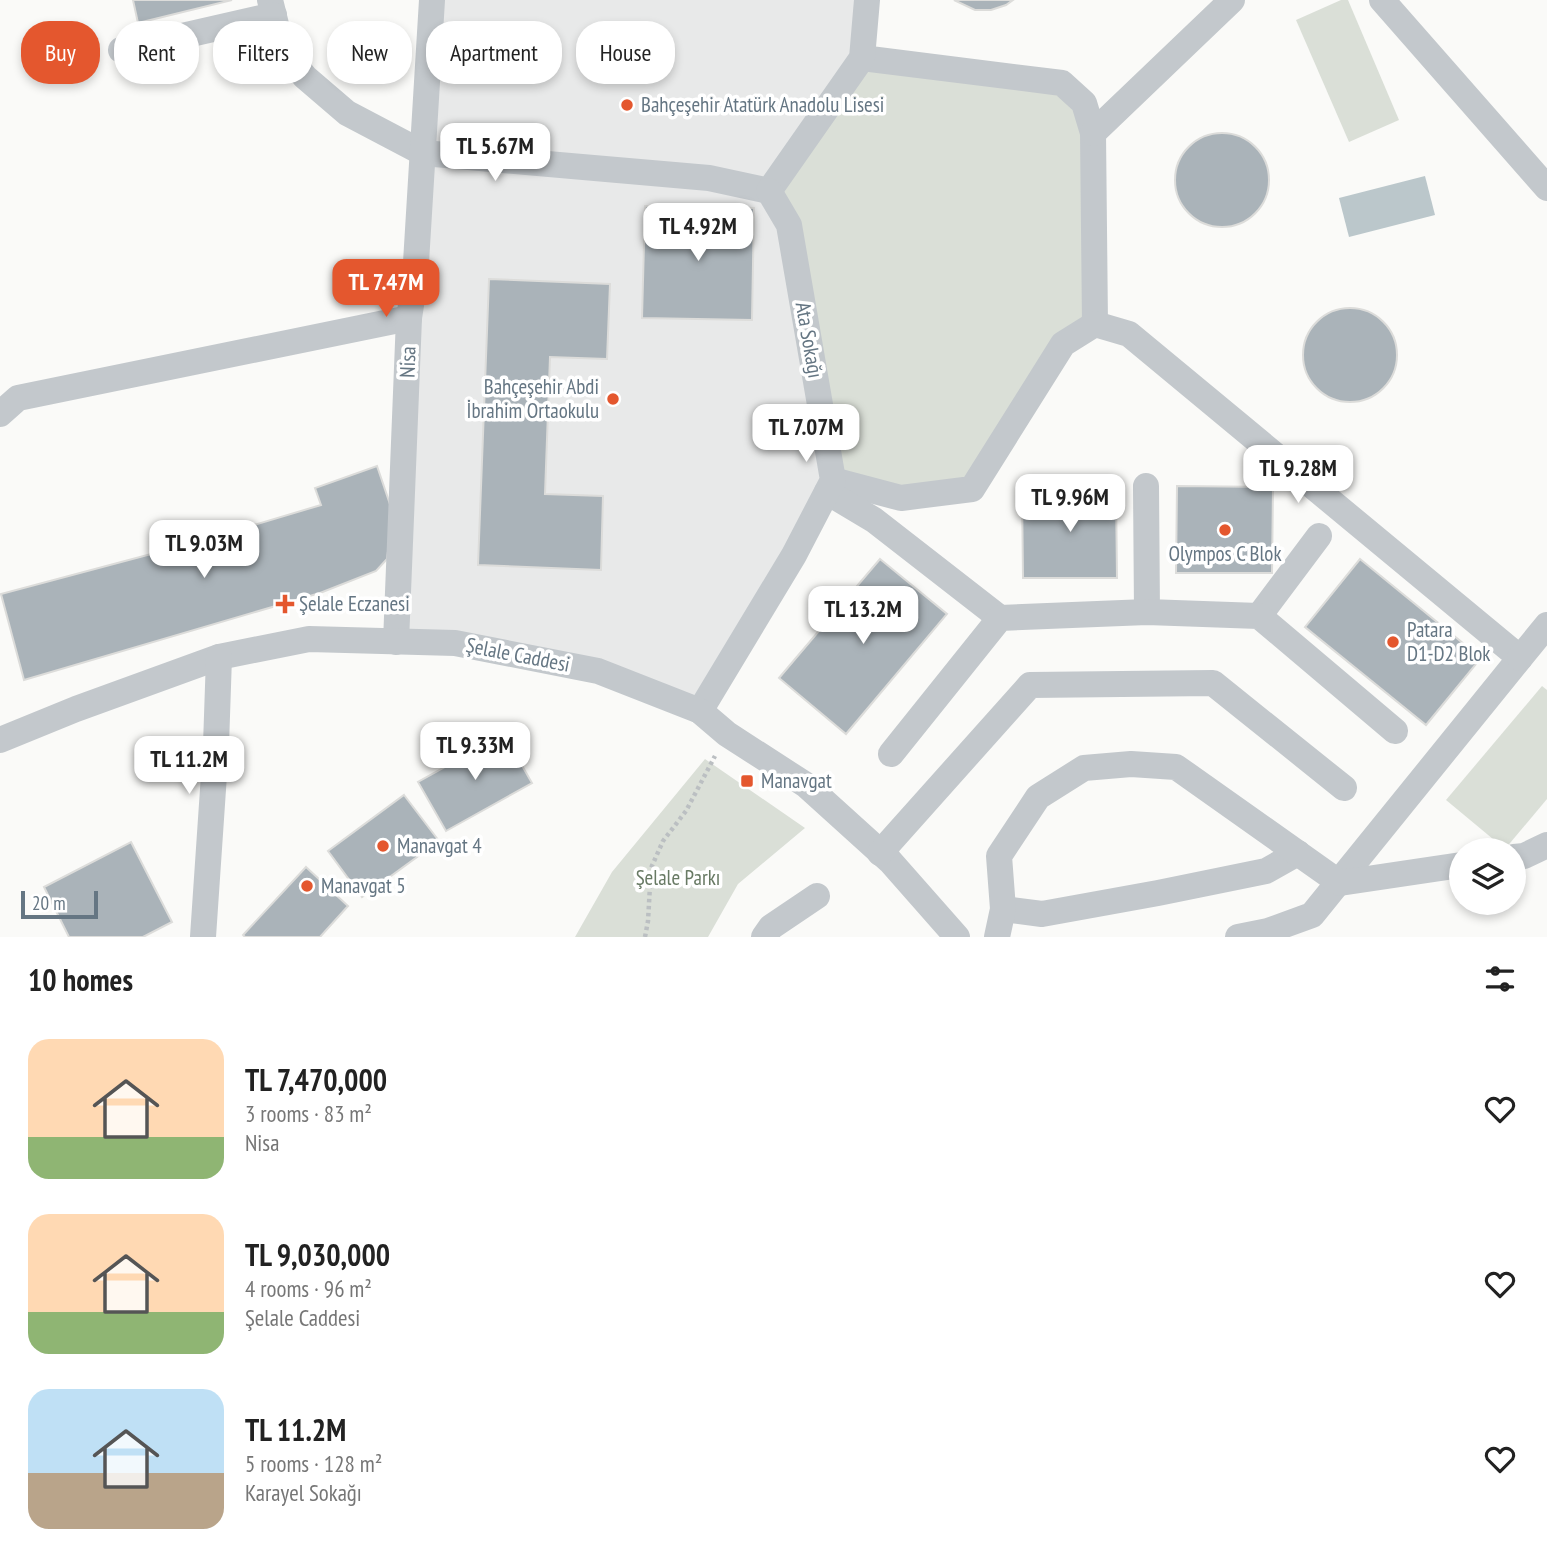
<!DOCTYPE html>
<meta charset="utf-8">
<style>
:root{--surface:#fff;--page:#f2f2f2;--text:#222;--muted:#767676;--accent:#e4572e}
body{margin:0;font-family:"PT Sans Narrow",sans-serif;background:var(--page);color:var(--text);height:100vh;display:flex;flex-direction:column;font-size:26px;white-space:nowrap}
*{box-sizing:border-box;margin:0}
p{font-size:23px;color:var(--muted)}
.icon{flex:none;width:38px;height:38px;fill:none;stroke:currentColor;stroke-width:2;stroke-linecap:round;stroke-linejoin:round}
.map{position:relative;height:937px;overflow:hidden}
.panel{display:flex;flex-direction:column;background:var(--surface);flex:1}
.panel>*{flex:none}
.banner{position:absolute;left:21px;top:21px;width:700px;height:63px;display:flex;gap:14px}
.tools{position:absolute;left:1449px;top:838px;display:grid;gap:14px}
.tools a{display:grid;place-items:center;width:77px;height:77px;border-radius:50%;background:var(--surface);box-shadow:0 4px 10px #0003;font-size:35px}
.scale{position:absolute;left:21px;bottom:18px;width:77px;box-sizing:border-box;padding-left:7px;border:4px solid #657683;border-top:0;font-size:19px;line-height:24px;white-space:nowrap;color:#657683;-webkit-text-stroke:5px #fff;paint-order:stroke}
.price{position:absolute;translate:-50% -60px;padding:0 16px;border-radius:14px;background:#fff;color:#222;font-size:23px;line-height:46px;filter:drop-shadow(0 2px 4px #0008)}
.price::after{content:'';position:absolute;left:50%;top:42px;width:21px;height:16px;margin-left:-10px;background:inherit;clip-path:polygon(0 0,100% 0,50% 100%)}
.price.on{background:var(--accent);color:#fff}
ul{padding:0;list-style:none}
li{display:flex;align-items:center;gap:21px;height:175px;padding:0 28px}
li span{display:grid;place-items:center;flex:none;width:196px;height:140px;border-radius:21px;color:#555}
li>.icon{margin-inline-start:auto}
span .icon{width:84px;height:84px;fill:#fffc;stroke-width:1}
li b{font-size:30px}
h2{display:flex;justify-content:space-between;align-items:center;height:84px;padding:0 28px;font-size:30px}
.tag{padding:0 24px;border-radius:28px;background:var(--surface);box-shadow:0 4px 10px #0003;font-size:24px;line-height:63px}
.tag.on{background:var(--accent);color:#fff}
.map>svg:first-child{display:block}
.built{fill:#e8e9e9}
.green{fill:#dadfd7}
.water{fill:#bbc7cb}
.building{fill:#aab3b9;stroke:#dcdcda;stroke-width:2}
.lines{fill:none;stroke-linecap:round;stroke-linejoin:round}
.path{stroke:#bbbfc2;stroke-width:4.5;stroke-dasharray:3.5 3.5;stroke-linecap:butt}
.minor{stroke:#c3c8cc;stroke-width:26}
.poi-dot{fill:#e4572e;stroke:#fff;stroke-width:2.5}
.labels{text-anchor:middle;stroke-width:7;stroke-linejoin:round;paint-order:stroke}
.poi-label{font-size:21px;fill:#657683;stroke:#fff;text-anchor:start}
.street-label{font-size:21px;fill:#657683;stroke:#fff}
.park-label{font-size:21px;fill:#687a64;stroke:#fff}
</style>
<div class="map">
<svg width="1547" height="937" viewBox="0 0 1547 937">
<rect width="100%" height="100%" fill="#fafaf8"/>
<!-- built -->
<polygon class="built" points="432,0 867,0 833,480 700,711 598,671 396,642"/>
<!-- green -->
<g class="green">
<polygon points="1341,0 1348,0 1399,120 1349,142 1296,20"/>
<polygon points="862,58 1062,83 1084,103 1095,324 1063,344 972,489 901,498 833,480 769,191"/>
<polygon points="1542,686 1547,690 1547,799 1505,849 1446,800"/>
<polygon points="705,759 805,828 738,884 708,937 575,937 612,872"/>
</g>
<!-- water -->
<polygon class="water" points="1425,176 1435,215 1349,237 1339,198"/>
<!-- building -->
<g class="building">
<polygon points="133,0 232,0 138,23"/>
<polygon points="954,0 1013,0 1006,5 991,10 975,10"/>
<circle cx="1222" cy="180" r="47"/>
<polygon points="645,206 754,208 752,320 642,318"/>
<polygon points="489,279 610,284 607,359 550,357 545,494 603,496 601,570 478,565"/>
<circle cx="1350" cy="355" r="47"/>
<polygon points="377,466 393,513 387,559 376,571 320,593 24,680 1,594 200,541 321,505 315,488"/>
<polygon points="1177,486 1273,487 1272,573 1176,573"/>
<polygon points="1116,490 1117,578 1023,578 1022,491"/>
<polygon points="880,559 947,614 846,734 779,678"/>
<polygon points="1360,559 1481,658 1426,725 1305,627"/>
<polygon points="504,734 532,783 446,831 418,782"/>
<polygon points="404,795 439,841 362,897 328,851"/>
<polygon points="131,842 172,922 143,937 69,937 44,887"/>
<polygon points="306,867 348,906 320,937 245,937 243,935"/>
</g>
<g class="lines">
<!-- path -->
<polyline class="path" points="645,937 648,921 651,868 663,841 686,811 715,756"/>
<!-- minor -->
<g class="minor">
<polyline points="270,0 282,49 305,77 347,113 423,153 709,178 769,191"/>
<polyline points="1382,0 1547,188"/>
<polyline points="121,50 274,15"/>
<polyline points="862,58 1062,83 1084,103 1093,133 1095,324"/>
<polyline points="1093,133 1232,0"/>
<polyline points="769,191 862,58 867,0"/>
<polyline points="0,414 18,398 409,318"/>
<polyline points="833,480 901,498 972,489 1063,344 1095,324 1129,334 1520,658 1312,915 1268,931 1238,937"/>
<polyline points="1146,486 1147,612"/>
<polyline points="827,492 874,520 1000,618"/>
<polyline points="1259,616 1319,536"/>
<polyline points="396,642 409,318 415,279 432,0"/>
<polyline points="1520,658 1547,625"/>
<polyline points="700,711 794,555 833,480 789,225 769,191"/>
<polyline points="0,740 76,709 219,657 309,639 455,643 598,671 700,711 727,734 806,785 890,861 957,937"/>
<polyline points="891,754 1000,618 1147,612 1259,616 1395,731"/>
<polyline points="880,853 1030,685 1213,683 1344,788"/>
<polyline points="1514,857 1524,856 1547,845"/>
<polyline points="1003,909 1042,914 1158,893 1266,871 1298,853"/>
<polyline points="203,937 216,745 219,657"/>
<polyline points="764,937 771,927 817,896"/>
<polyline points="997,937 1003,909 999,856 1038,797 1084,768 1131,764 1176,767 1340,883 1461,865"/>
</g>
</g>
<!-- markers -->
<g class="poi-dot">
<circle cx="627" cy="105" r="7"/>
<circle cx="613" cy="399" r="7"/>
<circle cx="1225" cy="530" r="7"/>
<path d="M281.5 593.5h7v7h7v7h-7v7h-7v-7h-7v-7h7z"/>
<circle cx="1393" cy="642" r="7"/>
<rect x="740" y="774" width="14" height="14" rx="3.5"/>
<circle cx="383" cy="846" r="7"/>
<circle cx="307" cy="886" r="7"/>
</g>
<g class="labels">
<!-- poi labels -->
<g class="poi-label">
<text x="641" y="112">Bahçeşehir Atatürk Anadolu Lisesi</text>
<text x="599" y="394" text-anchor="end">Bahçeşehir Abdi<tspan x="599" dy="24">İbrahim Ortaokulu</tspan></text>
<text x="1225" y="561" text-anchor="middle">Olympos C Blok</text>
<text x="299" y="611">Şelale Eczanesi</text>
<text x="1407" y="637">Patara<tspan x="1407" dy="24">D1-D2 Blok</tspan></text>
<text x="761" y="788">Manavgat</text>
<text x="397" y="853">Manavgat 4</text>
<text x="321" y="893">Manavgat 5</text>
</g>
<!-- street labels -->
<g class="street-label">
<text transform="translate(809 340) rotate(80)" y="7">Ata Sokağı</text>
<text transform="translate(408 362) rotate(-88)" y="7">Nisa</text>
<text transform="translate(518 655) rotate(11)" y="7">Şelale Caddesi</text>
</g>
<!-- park labels -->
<g class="park-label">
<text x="678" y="885">Şelale Parkı</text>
</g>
</g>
</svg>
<div class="tools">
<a><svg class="icon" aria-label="layers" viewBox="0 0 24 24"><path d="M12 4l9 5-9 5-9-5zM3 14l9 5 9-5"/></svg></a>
</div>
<div class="scale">20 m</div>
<b class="price" style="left:495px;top:183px">TL 5.67M</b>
<b class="price" style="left:698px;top:263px">TL 4.92M</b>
<b class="price on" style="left:386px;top:319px">TL 7.47M</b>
<b class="price" style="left:806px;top:464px">TL 7.07M</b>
<b class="price" style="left:1298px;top:505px">TL 9.28M</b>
<b class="price" style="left:1070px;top:534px">TL 9.96M</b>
<b class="price" style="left:204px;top:580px">TL 9.03M</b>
<b class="price" style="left:863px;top:646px">TL 13.2M</b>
<b class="price" style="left:475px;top:782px">TL 9.33M</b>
<b class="price" style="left:189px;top:796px">TL 11.2M</b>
<div class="banner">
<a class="tag on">Buy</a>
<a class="tag">Rent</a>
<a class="tag">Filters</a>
<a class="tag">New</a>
<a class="tag">Apartment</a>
<a class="tag">House</a>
</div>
</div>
<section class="panel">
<h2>10 homes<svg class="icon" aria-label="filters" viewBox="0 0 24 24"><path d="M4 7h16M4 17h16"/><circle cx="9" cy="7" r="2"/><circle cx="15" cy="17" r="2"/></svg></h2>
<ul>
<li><span style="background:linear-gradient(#ffd9b3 70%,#8fb573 0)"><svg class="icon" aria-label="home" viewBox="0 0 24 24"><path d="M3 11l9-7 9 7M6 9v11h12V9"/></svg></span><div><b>TL 7,470,000</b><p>3 rooms · 83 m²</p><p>Nisa</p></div><svg class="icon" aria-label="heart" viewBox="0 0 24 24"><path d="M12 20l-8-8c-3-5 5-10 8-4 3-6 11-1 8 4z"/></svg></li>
<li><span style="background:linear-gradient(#ffd9b3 70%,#8fb573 0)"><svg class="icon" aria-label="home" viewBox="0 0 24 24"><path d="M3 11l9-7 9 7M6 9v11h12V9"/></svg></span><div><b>TL 9,030,000</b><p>4 rooms · 96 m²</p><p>Şelale Caddesi</p></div><svg class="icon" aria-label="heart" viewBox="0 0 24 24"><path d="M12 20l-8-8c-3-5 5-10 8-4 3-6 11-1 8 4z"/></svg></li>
<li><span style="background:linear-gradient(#bfe0f5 60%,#b9a48a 0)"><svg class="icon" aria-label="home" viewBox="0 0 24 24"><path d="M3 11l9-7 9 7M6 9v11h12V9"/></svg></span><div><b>TL 11.2M</b><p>5 rooms · 128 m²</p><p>Karayel Sokağı</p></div><svg class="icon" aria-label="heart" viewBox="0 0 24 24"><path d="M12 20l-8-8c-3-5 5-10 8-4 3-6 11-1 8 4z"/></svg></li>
</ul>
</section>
